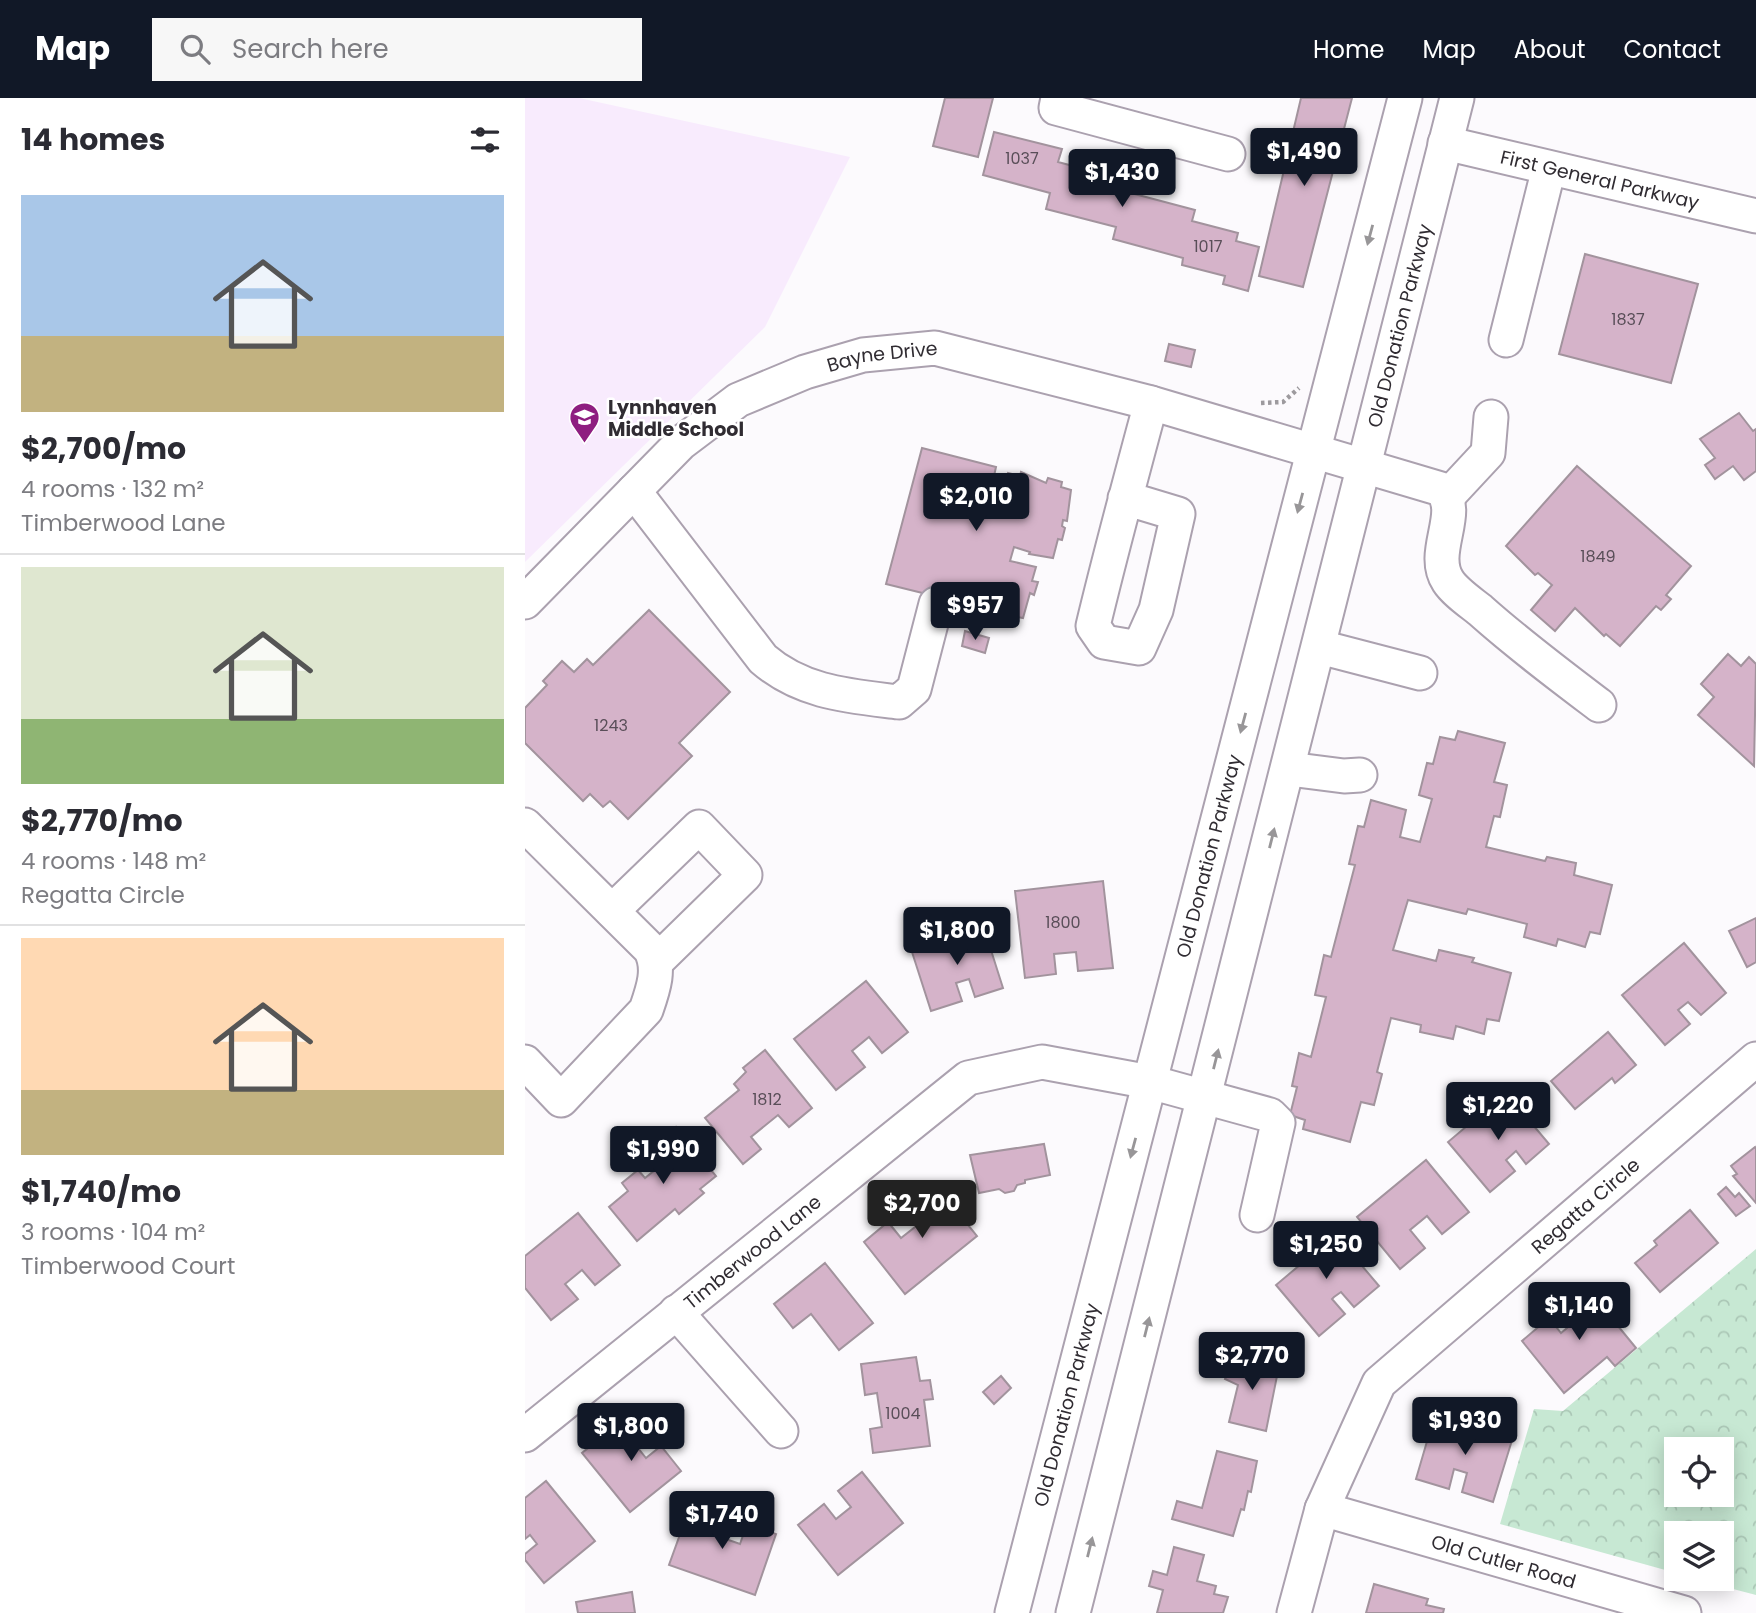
<!DOCTYPE html>
<meta charset="utf-8">
<style>
:root{--surface:#fff;--page:#f7f7f7;--text:#2b2b33;--muted:#7c7c81;--line:#e1e1e2;--accent:#111827}
body{margin:0;font-family:Poppins,sans-serif;background:var(--page);color:var(--text);height:100vh;display:flex;flex-direction:column;font-size:26px;white-space:nowrap}
*{box-sizing:border-box;margin:0}
p{font-size:23px;color:var(--muted)}
.icon{flex:none;width:38px;height:38px;fill:none;stroke:currentColor;stroke-width:2;stroke-linecap:round;stroke-linejoin:round}
.map{position:relative;flex:1;overflow:hidden}
.details{display:flex;flex-direction:column;background:var(--surface);width:525px}
.details>*{flex:none}
.buttons{position:absolute;left:1139px;top:1339px;display:grid;gap:14px}
.buttons a{display:grid;place-items:center;width:70px;height:70px;border-radius:0px;background:var(--surface);box-shadow:0 4px 18px #0003;font-size:35px}
.price{position:absolute;translate:-50% -60px;padding:0 16px;border-radius:7px;background:var(--accent);color:#fff;font-size:23px;line-height:46px;filter:drop-shadow(0 2px 4px #0008)}
.price::after{content:'';position:absolute;left:50%;top:42px;width:21px;height:16px;margin-left:-10px;background:inherit;clip-path:polygon(0 0,100% 0,50% 100%)}
.price.selected{background:#222;color:#fff}
ul{padding:0;list-style:none}
li{display:grid;align-content:center;gap:14px;height:371px;padding:0 21px}
li+li{border-top:2px solid var(--line)}
li span{display:grid;place-items:center;height:217px;border-radius:0px;color:#555}
li>.icon{margin-inline-start:auto}
span .icon{width:126px;height:126px;fill:#fffc;stroke-width:1}
li b{font-size:30px}
h2{display:flex;justify-content:space-between;align-items:center;height:84px;padding:0 21px;font-size:30px}
header{display:flex;align-items:center;gap:42px;box-sizing:border-box;height:98px;padding:0 35px;background:var(--accent);color:#fff}
header strong{font-size:33px}
nav{display:flex;gap:38px;margin-inline-start:auto;font-size:24px}
.search{width:490px;height:63px;background:var(--page);display:flex;align-items:center;gap:18px;box-sizing:border-box;padding:0 24px;border-radius:0px;color:var(--muted);font-size:26px}
main{display:flex;flex:1;min-height:0}
.map>svg:first-child{display:block}
.built{fill:#f8ebfd}
.park{fill:url(#park-crowns);fill-rule:evenodd}
.building{fill:#d5b3c9;stroke:#a2939d;stroke-width:2}
.lines{fill:none;stroke-linecap:round;stroke-linejoin:round}
.minor-casing{stroke:#aba1af;stroke-width:37}
.path{stroke:#9d9a9e;stroke-width:4.5;stroke-dasharray:3.5 3.5;stroke-linecap:butt}
.minor{stroke:#fff;stroke-width:33}
.oneway{fill:#989698}
.labels{text-anchor:middle;stroke-width:5;stroke-linejoin:round;paint-order:stroke}
.number-label{font-size:16px;fill:#594e58}
.street-label{font-size:19px;fill:#302c32;stroke:#fff}
.poi-label{font-size:19px;font-weight:bold;fill:#302c32;stroke:#fff;text-anchor:start}
</style>
<header>
<strong>Map</strong>
<div class="search"><svg class="icon" aria-label="search" viewBox="0 0 24 24"><circle cx="10" cy="10" r="6"/><path d="M15 15l6 6"/></svg>Search here</div>
<nav><a>Home</a><a>Map</a><a>About</a><a>Contact</a></nav>
</header>
<main>
<section class="details">
<h2>14 homes<svg class="icon" aria-label="filters" viewBox="0 0 24 24"><path d="M4 7h16M4 17h16"/><circle cx="9" cy="7" r="2"/><circle cx="15" cy="17" r="2"/></svg></h2>
<ul>
<li><span style="background:linear-gradient(#a9c7e8 65%,#c2b280 0)"><svg class="icon" aria-label="home" viewBox="0 0 24 24"><path d="M3 11l9-7 9 7M6 9v11h12V9"/></svg></span><div><b>$2,700/mo</b><p>4 rooms · 132 m²</p><p>Timberwood Lane</p></div></li>
<li><span style="background:linear-gradient(#dfe7d0 70%,#8fb573 0)"><svg class="icon" aria-label="home" viewBox="0 0 24 24"><path d="M3 11l9-7 9 7M6 9v11h12V9"/></svg></span><div><b>$2,770/mo</b><p>4 rooms · 148 m²</p><p>Regatta Circle</p></div></li>
<li><span style="background:linear-gradient(#ffd9b3 70%,#c2b280 0)"><svg class="icon" aria-label="home" viewBox="0 0 24 24"><path d="M3 11l9-7 9 7M6 9v11h12V9"/></svg></span><div><b>$1,740/mo</b><p>3 rooms · 104 m²</p><p>Timberwood Court</p></div></li>
</ul>
</section>
<div class="map">
<svg width="1231" height="1515" viewBox="0 0 1231 1515">
<defs>
<pattern id="park-crowns" width="20" height="18" patternUnits="userSpaceOnUse" patternTransform="scale(1.75)"><rect width="20" height="18" fill="#c7e8d3"/><path d="M2 6a3 3 0 1 1 6 0M12 15a3 3 0 1 1 6 0" fill="none" stroke="#abc7b6"/></pattern>
</defs>
<rect width="100%" height="100%" fill="#fcfafd"/>
<!-- built -->
<polygon class="built" points="0,0 54,0 325,59 240,229 0,464"/>
<!-- park -->
<path class="park" d="M1231,1151V1497L1170,1481L1197,1480V1435H1152L1151,1475L975,1426L1009,1311L1038,1313ZM1152,1351H1197V1396H1152Z"/>
<!-- building -->
<g class="building">
<polygon points="420,0 468,0 453,59 408,48"/>
<polygon points="776,0 827,0 778,189 734,178"/>
<polygon points="469,34 537,51 533,64 605,83 602,94 670,112 667,123 713,135 711,143 734,149 723,193 698,186 700,178 657,167 658,160 588,141 591,129 521,111 525,95 458,77"/>
<polygon points="1060,156 1173,186 1146,285 1034,256"/>
<polygon points="644,246 670,252 666,269 640,263"/>
<polygon points="1214,315 1228,333 1231,331 1231,373 1219,382 1208,368 1190,381 1180,367 1190,360 1175,341"/>
<polygon points="397,350 471,369 469,378 481,381 483,375 495,378 496,374 521,385 523,380 537,384 536,389 546,392 542,423 538,422 537,428 540,430 537,442 533,441 528,460 504,456 505,454 489,449 485,463 511,469 507,483 513,484 509,497 505,495 498,520 458,513 459,509 455,509 457,501 440,497 438,505 361,486"/>
<polygon points="1052,368 1166,468 1141,497 1146,501 1136,512 1131,508 1095,548 1081,536 1079,538 1050,510 1030,533 1006,512 1027,487 1013,475 1010,477 981,448"/>
<polygon points="124,512 205,594 154,645 167,658 103,721 85,703 78,709 65,696 58,703 0,645 0,610 22,587 18,583 37,563 49,574 62,561 68,567"/>
<polygon points="440,533 464,540 460,555 437,548"/>
<polygon points="1203,556 1216,568 1224,559 1231,566 1229,668 1173,617 1189,599 1176,586"/>
<polygon points="933,633 980,645 969,684 982,687 975,719 969,718 961,749 1020,763 1022,759 1051,765 1049,777 1087,787 1075,836 1065,834 1060,849 1033,841 1031,848 999,839 1002,826 943,811 941,816 883,802 868,852 911,863 914,852 949,860 947,864 986,875 974,923 962,921 959,936 931,928 928,941 895,934 896,927 866,920 852,974 857,976 849,1007 836,1004 825,1044 778,1031 780,1022 765,1017 772,989 767,988 774,955 786,959 801,899 790,897 799,857 806,859 830,767 824,766 833,728 839,729 846,702 881,712 875,739 895,744 907,701 894,697 902,665 908,666 915,639 930,642"/>
<polygon points="578,783 588,870 553,873 551,854 529,856 531,876 500,880 490,793"/>
<polygon points="1231,820 1231,864 1222,869 1204,833"/>
<polygon points="458,827 478,890 450,899 444,881 431,885 437,903 406,913 386,851"/>
<polygon points="1159,845 1201,895 1176,917 1163,904 1153,912 1165,926 1140,947 1097,897"/>
<polygon points="341,883 383,934 357,955 344,939 327,953 340,969 311,992 269,941"/>
<polygon points="1083,934 1111,967 1090,985 1087,980 1050,1011 1026,983"/>
<polygon points="240,952 287,1010 264,1029 253,1017 226,1039 236,1051 218,1066 180,1020 214,992 209,986 221,974 218,970"/>
<polygon points="981,995 1024,1046 1001,1066 991,1053 981,1062 990,1073 965,1094 923,1044"/>
<polygon points="151,1029 191,1078 175,1091 179,1095 154,1116 150,1111 112,1143 84,1109 103,1093 97,1085 113,1072 120,1080 141,1063 128,1047"/>
<polygon points="519,1046 525,1077 500,1082 500,1085 492,1087 489,1093 480,1095 474,1091 454,1095 445,1057"/>
<polygon points="1230,1049 1231,1051 1231,1105 1208,1078 1212,1076 1206,1068"/>
<polygon points="901,1062 944,1114 917,1136 902,1118 885,1132 900,1150 875,1171 832,1119"/>
<polygon points="410,1086 452,1138 380,1196 339,1144 363,1124 376,1140 390,1129 394,1125 381,1109"/>
<polygon points="1201,1089 1210,1099 1214,1095 1225,1108 1211,1118 1193,1096"/>
<polygon points="1165,1112 1193,1145 1135,1194 1110,1165 1132,1147 1129,1143"/>
<polygon points="53,1115 95,1167 70,1187 57,1172 40,1186 53,1201 26,1222 0,1190 0,1158"/>
<polygon points="791,1133 803,1134 807,1140 811,1137 854,1188 829,1209 816,1194 809,1199 807,1201 820,1216 794,1238 751,1187 782,1161 778,1155 780,1142"/>
<polygon points="300,1165 348,1225 314,1252 286,1216 268,1230 249,1206"/>
<polygon points="1061,1189 1111,1250 1090,1268 1082,1259 1039,1295 997,1243 1024,1220 1036,1235 1042,1230 1048,1224 1036,1210"/>
<polygon points="710,1257 754,1268 741,1333 704,1324 713,1287 700,1281"/>
<polygon points="391,1259 395,1283 405,1282 408,1301 399,1302 405,1348 348,1355 345,1331 357,1329 352,1295 340,1297 336,1266"/>
<polygon points="476,1278 486,1290 469,1306 458,1294"/>
<polygon points="108,1314 128,1338 113,1350 121,1360 136,1348 156,1373 105,1414 57,1355"/>
<polygon points="910,1316 988,1339 968,1404 937,1394 942,1375 929,1371 924,1391 891,1381"/>
<polygon points="692,1353 732,1363 726,1394 723,1393 719,1412 716,1411 708,1438 647,1421 652,1403 677,1410"/>
<polygon points="337,1374 378,1425 313,1477 273,1427 299,1406 311,1421 326,1409 313,1393"/>
<polygon points="21,1383 70,1443 19,1485 0,1462 0,1456 12,1446 5,1437 0,1441 0,1400"/>
<polygon points="166,1406 201,1418 195,1439 215,1446 222,1426 251,1436 230,1497 144,1467"/>
<polygon points="649,1449 679,1457 672,1483 691,1488 689,1496 703,1499 698,1515 632,1515 638,1492 624,1488 628,1473 642,1477"/>
<polygon points="849,1486 903,1501 901,1507 919,1511 918,1515 841,1515"/>
<polygon points="107,1494 110,1515 53,1515 51,1504"/>
</g>
<g class="lines">
<defs>
<g id="minor">
<polyline points="533,0 531,10 703,56"/>
<path id="s1" d="M920,45L1231,118"/>
<polyline points="981,242 1024,70"/>
<path d="M109,393L238,561C277,595 325,598 374,604L389,591L411,506"/>
<polyline points="923,398 963,355 966,319"/>
<path d="M600,400L653,416L631,512L614,550L579,544L568,528C586,453 606,379 626,305"/>
<path id="s2" d="M0,504L156,345L213,302L280,274L338,257L410,250L626,305L916,391C938,415 904,454 923,483C930,494 945,504 955,512C993,546 1033,576 1074,607"/>
<polyline points="795,549 895,575"/>
<polyline points="764,671 819,678 835,677"/>
<path d="M0,727L125,851C136,870 128,892 121,912L36,1002L0,964"/>
<polyline points="87,813 174,729 220,777 132,863"/>
<polyline points="151,1214 256,1333"/>
<path id="s3" d="M0,1337L443,980L517,964L625,984L745,1017L753,1025L732,1117"/>
<path id="s4" d="M797,1411L1159,1515"/>
<path id="s5" d="M487,1515L880,0"/>
<path id="s6" d="M548,1515L932,0"/>
<path id="s7" d="M769,1515L797,1411L854,1285L1231,961"/>
</g>
</defs>
<!-- minor casing -->
<use href="#minor" class="minor-casing"/>
<!-- path -->
<polyline class="path" points="736,305 758,304 774,290"/>
<!-- minor -->
<use href="#minor" class="minor"/>
</g>
<!-- one-way arrows -->
<defs><path id="oneway-solid" d="M-6-.8H1V-3.2L6.5 0L1 3.2V.8H-6Z" transform="scale(1.75)"/></defs>
<g class="oneway">
<use href="#oneway-solid" transform="translate(845 137) rotate(105)"/>
<use href="#oneway-solid" transform="translate(775 405) rotate(105)"/>
<use href="#oneway-solid" transform="translate(718 625) rotate(105)"/>
<use href="#oneway-solid" transform="translate(747 740) rotate(-76)"/>
<use href="#oneway-solid" transform="translate(691 961) rotate(-76)"/>
<use href="#oneway-solid" transform="translate(608 1050) rotate(105)"/>
<use href="#oneway-solid" transform="translate(622 1229) rotate(-76)"/>
<use href="#oneway-solid" transform="translate(565 1449) rotate(-76)"/>
</g>
<!-- icons -->
<defs>
<symbol id="school-pin" viewBox="-11 -11 22 30"><path d="M0 17L-7.5 6A9.5 9.5 0 1 1 7.5 6Z" fill="#8e1e80" stroke="#fff"/><path d="M0-5L7-2L0 1L-7-2ZM-4 1L0 2.5L4 1V4Q0 6-4 4Z" fill="#fff"/></symbol>
</defs>
<g fill-rule="evenodd">
<use href="#school-pin" x="42" y="302" width="35" height="47"/>
</g>
<g class="labels">
<!-- number labels -->
<g class="number-label">
<text x="497" y="66">1037</text>
<text x="683" y="154">1017</text>
<text x="1103" y="227">1837</text>
<text x="1073" y="464">1849</text>
<text x="86" y="633">1243</text>
<text x="538" y="830">1800</text>
<text x="242" y="1007">1812</text>
<text x="378" y="1321">1004</text>
</g>
<!-- street labels -->
<g class="street-label">
<text dy="7" stroke="none"><textPath href="#s1" startOffset="159">First General Parkway</textPath></text>
<text dy="7" stroke="none"><textPath href="#s6" startOffset="1328">Old Donation Parkway</textPath></text>
<text dy="7" stroke="none"><textPath href="#s2" startOffset="446">Bayne Drive</textPath></text>
<text dy="7" stroke="none"><textPath href="#s5" startOffset="782">Old Donation Parkway</textPath></text>
<text dy="7" stroke="none"><textPath href="#s7" startOffset="518">Regatta Circle</textPath></text>
<text dy="7" stroke="none"><textPath href="#s3" startOffset="292">Timberwood Lane</textPath></text>
<text dy="7" stroke="none"><textPath href="#s5" startOffset="215">Old Donation Parkway</textPath></text>
<text dy="7" stroke="none"><textPath href="#s4" startOffset="189">Old Cutler Road</textPath></text>
</g>
<!-- poi labels -->
<g class="poi-label">
<text x="83" y="316">Lynnhaven<tspan x="83" dy="22">Middle School</tspan></text>
</g>
</g>
</svg>
<div class="buttons">
<a><svg class="icon" aria-label="locate" viewBox="0 0 24 24"><circle cx="12" cy="12" r="6"/><path d="M12 2v4M12 18v4M2 12h4M18 12h4"/></svg></a>
<a><svg class="icon" aria-label="layers" viewBox="0 0 24 24"><path d="M12 4l9 5-9 5-9-5zM3 14l9 5 9-5"/></svg></a>
</div>
<b class="price" style="left:779px;top:90px">$1,490</b>
<b class="price" style="left:597px;top:111px">$1,430</b>
<b class="price" style="left:451px;top:435px">$2,010</b>
<b class="price" style="left:450px;top:544px">$957</b>
<b class="price" style="left:432px;top:869px">$1,800</b>
<b class="price" style="left:973px;top:1044px">$1,220</b>
<b class="price" style="left:138px;top:1088px">$1,990</b>
<b class="price selected" style="left:397px;top:1142px">$2,700</b>
<b class="price" style="left:801px;top:1183px">$1,250</b>
<b class="price" style="left:1054px;top:1244px">$1,140</b>
<b class="price" style="left:727px;top:1294px">$2,770</b>
<b class="price" style="left:940px;top:1359px">$1,930</b>
<b class="price" style="left:106px;top:1365px">$1,800</b>
<b class="price" style="left:197px;top:1453px">$1,740</b>
</div>
</main>
